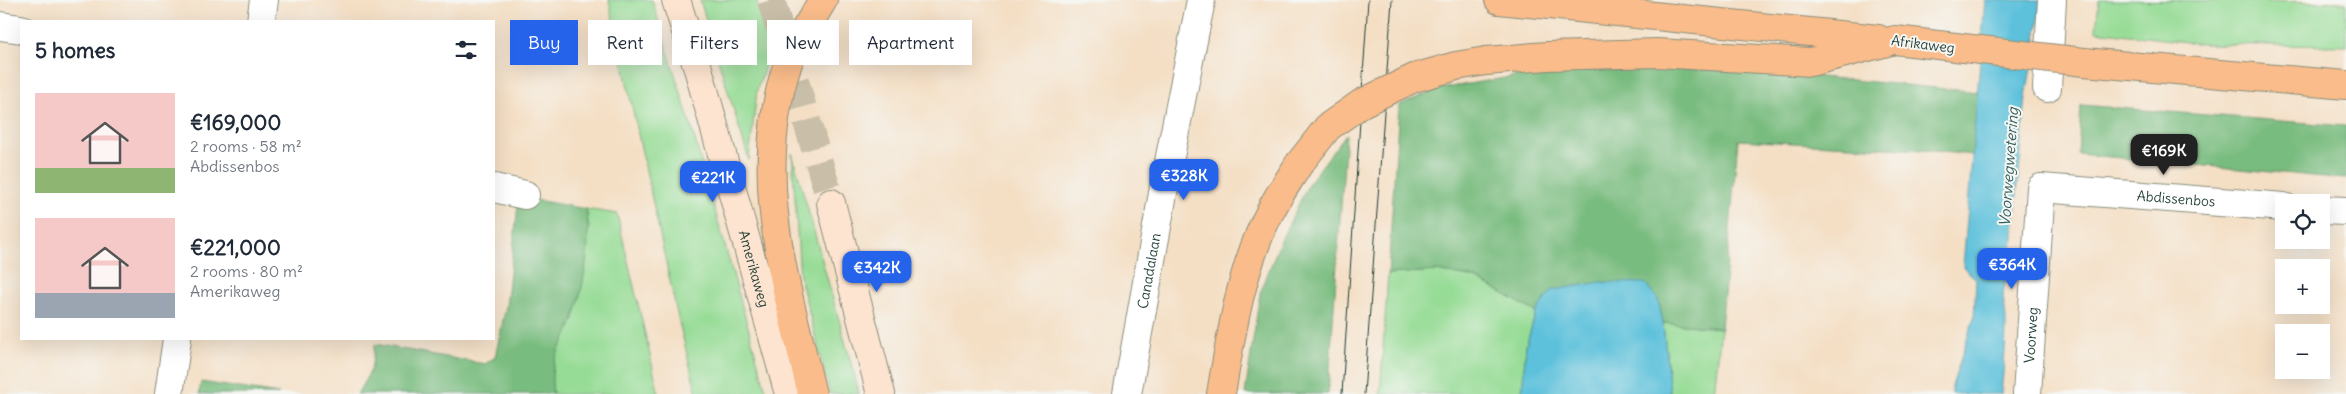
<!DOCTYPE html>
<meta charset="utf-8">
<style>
:root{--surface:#fff;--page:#f6f6f7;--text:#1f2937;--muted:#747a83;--accent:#2563eb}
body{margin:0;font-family:Delius,sans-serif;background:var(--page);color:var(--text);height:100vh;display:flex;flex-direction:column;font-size:19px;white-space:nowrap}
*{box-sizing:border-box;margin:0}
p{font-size:16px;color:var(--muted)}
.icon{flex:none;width:28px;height:28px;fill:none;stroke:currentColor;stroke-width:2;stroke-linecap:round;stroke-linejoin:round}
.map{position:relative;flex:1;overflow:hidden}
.details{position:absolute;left:20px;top:20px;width:475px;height:320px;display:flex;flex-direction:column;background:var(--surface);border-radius:0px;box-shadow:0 5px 20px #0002}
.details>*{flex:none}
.top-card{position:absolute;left:510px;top:20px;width:475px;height:45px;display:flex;gap:10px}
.controls{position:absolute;left:2275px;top:194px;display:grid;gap:10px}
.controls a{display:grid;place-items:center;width:55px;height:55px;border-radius:0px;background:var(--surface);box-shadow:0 5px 20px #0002;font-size:25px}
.price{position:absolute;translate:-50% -42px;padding:0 11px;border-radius:10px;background:var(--accent);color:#fff;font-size:16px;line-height:32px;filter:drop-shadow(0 1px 2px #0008)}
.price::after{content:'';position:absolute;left:50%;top:30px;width:15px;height:11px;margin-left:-8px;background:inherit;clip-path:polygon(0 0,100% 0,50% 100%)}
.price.active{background:#222;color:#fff}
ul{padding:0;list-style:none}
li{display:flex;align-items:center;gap:15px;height:125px;padding:0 15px}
li span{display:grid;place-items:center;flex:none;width:140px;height:100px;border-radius:0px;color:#555}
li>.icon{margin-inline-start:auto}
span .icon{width:60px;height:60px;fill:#fffc;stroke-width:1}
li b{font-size:21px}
h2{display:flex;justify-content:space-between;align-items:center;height:60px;padding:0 15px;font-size:21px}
.tag{padding:0 18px;border-radius:0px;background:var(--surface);box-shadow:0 5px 20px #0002;font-size:18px;line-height:45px}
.tag.active{background:var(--accent);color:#fff}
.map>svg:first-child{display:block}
.green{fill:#97dc96;stroke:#5b8c65}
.forest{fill:#79bc7f;stroke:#4c7c5a}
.water{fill:#5dc1db;stroke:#3e7f88}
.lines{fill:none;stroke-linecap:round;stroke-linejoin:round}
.secondary-tunnel{stroke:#c9bfa8;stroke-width:28;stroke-dasharray:28 14;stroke-linecap:butt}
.minor-casing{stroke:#8a8e7c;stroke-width:30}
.secondary-casing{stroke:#8a8e7c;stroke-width:30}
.primary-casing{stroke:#8a8e7c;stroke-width:30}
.minor{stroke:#fff;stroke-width:28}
.secondary{stroke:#fde4d0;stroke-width:28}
.primary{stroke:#f9bc8a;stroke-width:28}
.tram{stroke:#1f3d34;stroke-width:1}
.primary-bridge-casing{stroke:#8a8e7c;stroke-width:30;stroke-linecap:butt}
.primary-bridge{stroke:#f9bc8a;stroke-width:28}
.labels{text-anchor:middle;stroke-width:4;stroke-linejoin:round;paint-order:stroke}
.street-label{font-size:14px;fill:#1f3d34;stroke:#f6f6f2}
.water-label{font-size:15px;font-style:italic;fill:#2e5e5e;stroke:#f6f6f2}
</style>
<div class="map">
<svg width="2346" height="394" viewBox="0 0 2346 394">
<rect width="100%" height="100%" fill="#f6f6f2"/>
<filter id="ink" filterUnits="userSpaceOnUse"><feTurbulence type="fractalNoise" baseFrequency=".02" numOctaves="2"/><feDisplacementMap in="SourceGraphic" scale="10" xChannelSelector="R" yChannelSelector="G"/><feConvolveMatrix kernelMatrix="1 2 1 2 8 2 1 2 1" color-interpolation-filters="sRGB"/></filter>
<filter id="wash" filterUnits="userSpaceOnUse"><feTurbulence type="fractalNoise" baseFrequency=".0096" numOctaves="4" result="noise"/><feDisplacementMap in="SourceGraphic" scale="20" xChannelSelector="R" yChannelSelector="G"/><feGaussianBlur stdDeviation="1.12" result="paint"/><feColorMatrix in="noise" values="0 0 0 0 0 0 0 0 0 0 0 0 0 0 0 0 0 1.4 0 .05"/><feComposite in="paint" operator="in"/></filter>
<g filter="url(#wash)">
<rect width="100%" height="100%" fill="#f4dfc5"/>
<!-- green -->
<g class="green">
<polygon points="609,0 652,0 691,126 767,394 697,394 678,318"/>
<polygon points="700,0 756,0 771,49 757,90 749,160"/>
<polygon points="2099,0 2346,2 2346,46 2204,44 2096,31"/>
<polygon points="792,153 855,377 859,394 830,394 800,277"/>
<polygon points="586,209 617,214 659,394 553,394 551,375 556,354 573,320 589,227"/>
<polygon points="1437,271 1475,278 1536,312 1526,346 1522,394 1380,394 1388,274"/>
<polygon points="1663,323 1721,328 1714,394 1670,394"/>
</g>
<!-- forest -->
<g class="forest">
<polygon points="1715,69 1790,74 1978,92 1973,155 1923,150 1738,140 1721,328 1663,323 1658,299 1553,290 1536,312 1475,278 1437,271 1388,274 1399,105 1438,89 1547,71"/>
<polygon points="2081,105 2346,126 2346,179 2078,154"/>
<polygon points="1346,134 1328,394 1245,394 1260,293 1281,240 1309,183"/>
<path d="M519,197L586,209C592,243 584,285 574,318C563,351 548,354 553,394H357L371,370L375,344L485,364L495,357L506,306Z"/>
<polygon points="201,382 279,394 199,394"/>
</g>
<!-- water -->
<g class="water">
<path d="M1985,0H2040L2038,27L2026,97L2010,270C1997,299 2007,301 2006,327C2006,349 2003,372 2001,394H1952V386L1974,318L1976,279L1963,267Z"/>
<polygon points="1601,282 1645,283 1658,299 1663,323 1670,394 1522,394 1526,346 1536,312 1552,290"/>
</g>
</g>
<g filter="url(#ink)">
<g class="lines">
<!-- secondary-tunnel -->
<polyline class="secondary-tunnel" points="771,0 831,203"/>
<defs>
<g id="minor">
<polyline points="261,21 264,0"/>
<polyline points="0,26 21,29"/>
<polyline points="2047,88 2052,0"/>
<polyline points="494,188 525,195"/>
<polyline points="2321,210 2346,211"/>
<polyline points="169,394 177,339"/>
<path id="s1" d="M1127,394L1165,182L1201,0"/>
<path id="s2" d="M2027,394L2041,188L2284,207"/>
</g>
<g id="secondary">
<path id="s3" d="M676,0L699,72L789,394"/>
<polyline points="831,203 881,394"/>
</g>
<g id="primary">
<polyline points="1499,0 1878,39"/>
<polyline points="1486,61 1547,56 1657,53 1811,62 1895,40"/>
<polyline points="2084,62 2346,85"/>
<path d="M812,394C786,283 750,177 788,63C795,43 812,19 823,0"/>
<path d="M1221,394C1231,334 1242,264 1271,210C1279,194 1290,179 1299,164"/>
</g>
</defs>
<!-- minor casing -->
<use href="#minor" class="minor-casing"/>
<!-- secondary casing -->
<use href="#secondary" class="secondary-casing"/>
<!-- primary casing -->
<use href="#primary" class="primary-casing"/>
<!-- minor -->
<use href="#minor" class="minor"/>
<!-- secondary -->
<use href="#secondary" class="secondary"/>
<!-- primary -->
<use href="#primary" class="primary"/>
<!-- tram -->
<g class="tram">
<polyline points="1342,394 1368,0"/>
<polyline points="1364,394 1392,0"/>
</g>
<defs>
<g id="primary-bridge">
<polyline points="1895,40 2084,62"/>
<polyline points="1299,164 1328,127 1362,103 1414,78 1456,66 1486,61"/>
</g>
</defs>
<!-- primary-bridge casing -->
<use href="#primary-bridge" class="primary-bridge-casing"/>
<!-- primary-bridge -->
<use href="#primary-bridge" class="primary-bridge"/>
</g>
</g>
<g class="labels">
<!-- street labels -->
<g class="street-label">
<text transform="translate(1923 44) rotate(7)" y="5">Afrikaweg</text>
<text dy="5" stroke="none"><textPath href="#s2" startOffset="342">Abdissenbos</textPath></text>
<text dy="5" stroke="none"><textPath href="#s3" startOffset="280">Amerikaweg</textPath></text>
<text dy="5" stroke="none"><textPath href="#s1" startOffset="125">Canadalaan</textPath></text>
<text dy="5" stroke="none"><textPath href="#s2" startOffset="59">Voorweg</textPath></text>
</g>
<!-- water labels -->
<g class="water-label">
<text transform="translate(2009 167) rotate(-86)" y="5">Voorwegwetering</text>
</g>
</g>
</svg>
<div class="controls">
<a><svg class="icon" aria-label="locate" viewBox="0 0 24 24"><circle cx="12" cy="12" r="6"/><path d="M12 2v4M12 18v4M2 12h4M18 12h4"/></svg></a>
<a>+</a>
<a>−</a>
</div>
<b class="price active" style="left:2164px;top:176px">€169K</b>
<b class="price" style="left:1184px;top:201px">€328K</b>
<b class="price" style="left:713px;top:203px">€221K</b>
<b class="price" style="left:2012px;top:290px">€364K</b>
<b class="price" style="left:877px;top:293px">€342K</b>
<div class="top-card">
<a class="tag active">Buy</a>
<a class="tag">Rent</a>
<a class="tag">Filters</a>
<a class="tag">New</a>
<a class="tag">Apartment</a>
</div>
<section class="details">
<h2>5 homes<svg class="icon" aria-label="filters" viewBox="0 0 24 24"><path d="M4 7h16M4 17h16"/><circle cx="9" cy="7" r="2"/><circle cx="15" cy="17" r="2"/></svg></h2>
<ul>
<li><span style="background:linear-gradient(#f6c9c9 75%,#8fb573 0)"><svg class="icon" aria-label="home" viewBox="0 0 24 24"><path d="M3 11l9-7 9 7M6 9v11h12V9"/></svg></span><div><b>€169,000</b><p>2 rooms · 58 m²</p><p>Abdissenbos</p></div></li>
<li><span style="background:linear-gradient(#f6c9c9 75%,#9aa5b1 0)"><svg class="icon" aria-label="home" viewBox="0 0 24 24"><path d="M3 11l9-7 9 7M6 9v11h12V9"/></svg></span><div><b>€221,000</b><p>2 rooms · 80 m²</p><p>Amerikaweg</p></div></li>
</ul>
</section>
</div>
